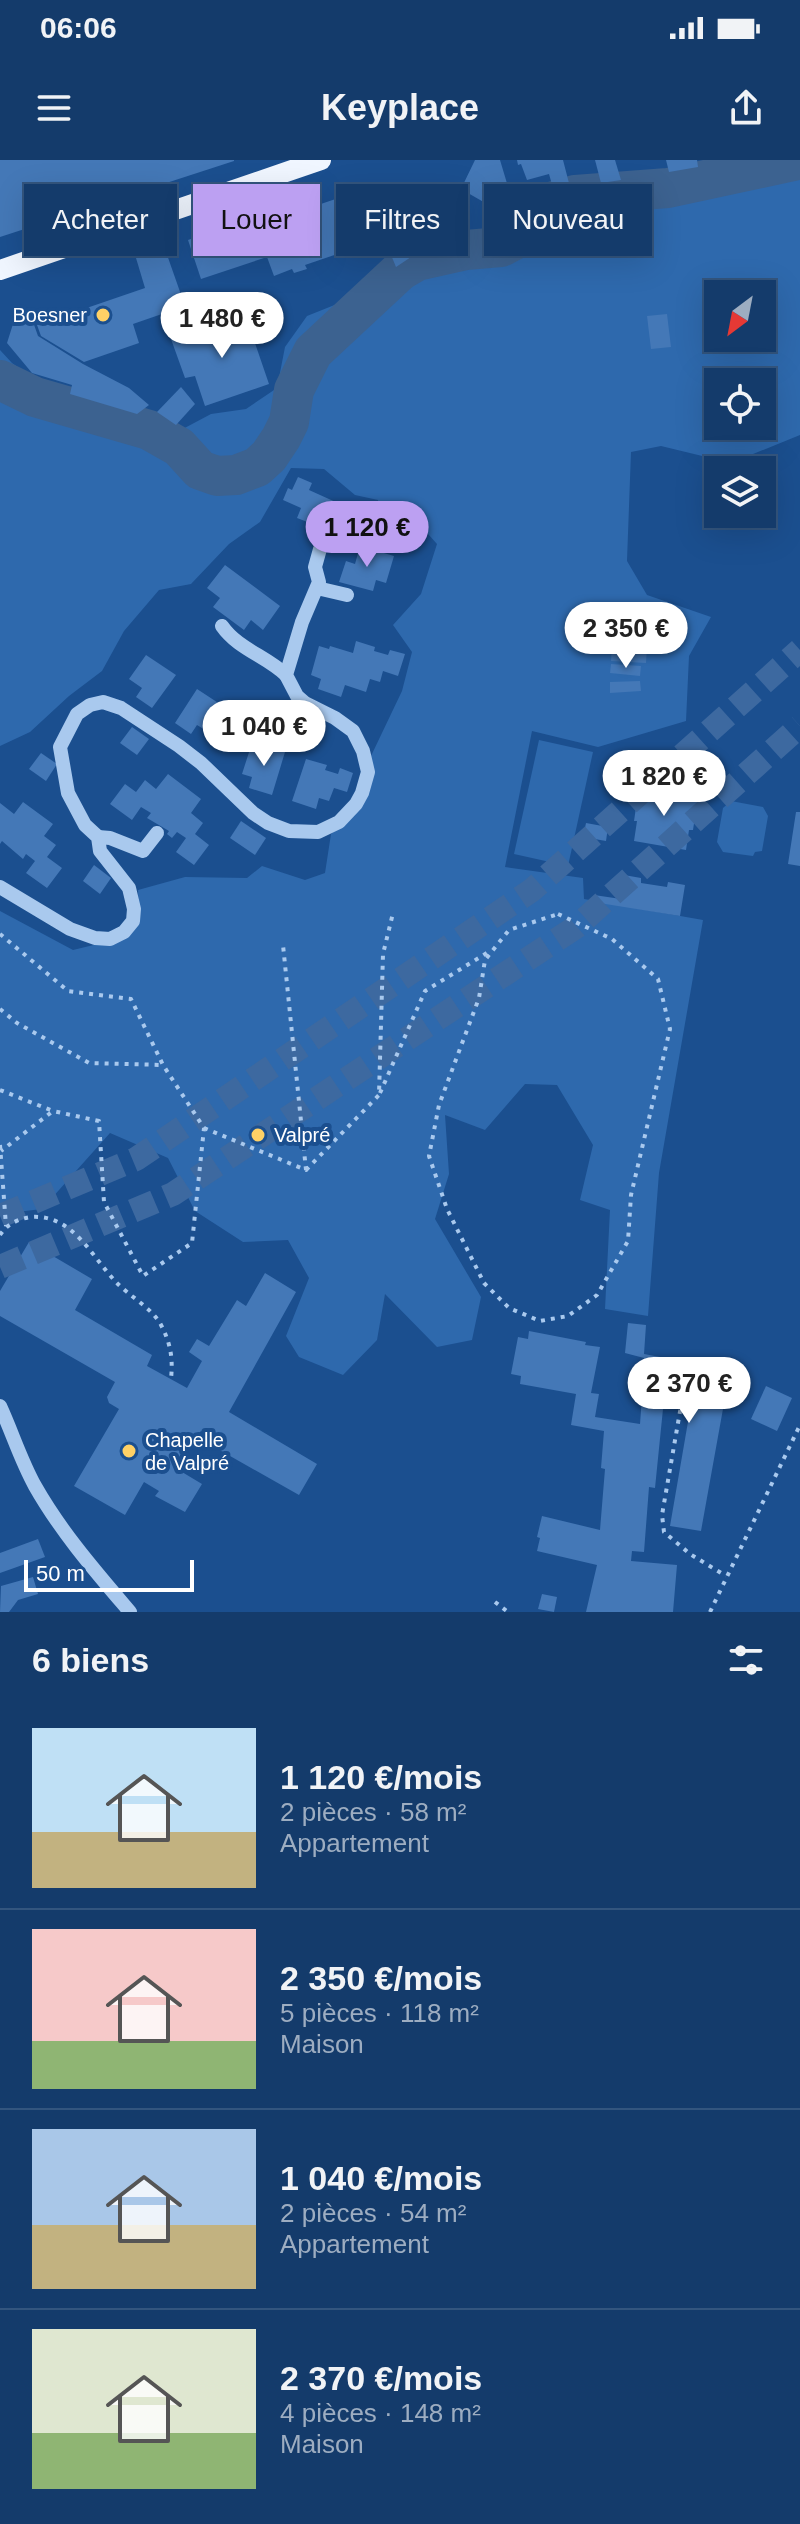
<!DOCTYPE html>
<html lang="fr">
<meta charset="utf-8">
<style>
:root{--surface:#143b6b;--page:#214673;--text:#f1f3f6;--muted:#9dadc1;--line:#33557e;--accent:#bca0f2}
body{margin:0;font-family:Helvetica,sans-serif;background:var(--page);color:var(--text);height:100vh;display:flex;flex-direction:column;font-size:30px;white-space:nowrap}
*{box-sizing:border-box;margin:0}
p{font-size:26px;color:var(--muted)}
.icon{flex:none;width:44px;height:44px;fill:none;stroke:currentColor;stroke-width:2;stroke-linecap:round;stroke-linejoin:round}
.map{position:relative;height:1452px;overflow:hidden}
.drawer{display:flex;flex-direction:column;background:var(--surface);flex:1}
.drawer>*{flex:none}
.banner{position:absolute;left:24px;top:24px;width:752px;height:72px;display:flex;gap:16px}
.needle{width:52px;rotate:212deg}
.tools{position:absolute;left:704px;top:120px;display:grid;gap:16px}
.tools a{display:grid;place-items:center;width:72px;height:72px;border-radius:0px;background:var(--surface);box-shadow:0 8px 32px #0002,0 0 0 2px var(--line);font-size:40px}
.scale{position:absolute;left:24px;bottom:20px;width:170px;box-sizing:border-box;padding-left:8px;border:4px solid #fff;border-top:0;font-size:22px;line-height:28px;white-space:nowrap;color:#fff;-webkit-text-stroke:6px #1b4f8f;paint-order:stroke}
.price{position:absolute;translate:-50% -68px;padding:0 18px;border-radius:28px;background:#fff;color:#222;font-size:26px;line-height:52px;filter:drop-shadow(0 2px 4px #0008)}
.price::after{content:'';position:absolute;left:50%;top:48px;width:24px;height:18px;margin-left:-12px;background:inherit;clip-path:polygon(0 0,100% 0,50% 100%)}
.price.on{background:var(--accent);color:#111}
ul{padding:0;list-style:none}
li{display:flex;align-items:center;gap:24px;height:200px;padding:0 32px}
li+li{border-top:2px solid var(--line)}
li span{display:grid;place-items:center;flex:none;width:224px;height:160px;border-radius:0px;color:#555}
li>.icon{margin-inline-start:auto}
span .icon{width:96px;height:96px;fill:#fffc;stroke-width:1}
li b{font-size:34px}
h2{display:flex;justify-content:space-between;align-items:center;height:96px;padding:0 32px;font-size:34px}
.pill{padding:0 28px;border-radius:0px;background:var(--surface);box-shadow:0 8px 32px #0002,0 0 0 2px var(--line);font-size:28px;line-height:72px}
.pill.on{background:var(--accent);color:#111}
.status{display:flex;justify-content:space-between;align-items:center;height:56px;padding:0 40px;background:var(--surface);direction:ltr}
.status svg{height:22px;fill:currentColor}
header{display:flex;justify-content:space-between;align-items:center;height:104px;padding:0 32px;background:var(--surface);font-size:36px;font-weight:700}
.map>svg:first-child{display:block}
.green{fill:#2e69ad;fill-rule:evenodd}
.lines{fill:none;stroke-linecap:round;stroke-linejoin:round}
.river{stroke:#3c6290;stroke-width:40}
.building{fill:#4478b7}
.highway-tunnel{stroke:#3d69a0;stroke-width:24;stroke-dasharray:24 12;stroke-linecap:butt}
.path{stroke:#a9c9ee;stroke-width:4;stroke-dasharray:4 6;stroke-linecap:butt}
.minor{stroke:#a9c9ee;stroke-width:14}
.major{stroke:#f0f6ff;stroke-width:20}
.poi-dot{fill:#ffd166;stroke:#1b4f8f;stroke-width:3}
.labels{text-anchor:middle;stroke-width:8;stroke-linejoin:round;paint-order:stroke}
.poi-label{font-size:20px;fill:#fff;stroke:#1b4f8f;text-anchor:start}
</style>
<div class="status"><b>06:06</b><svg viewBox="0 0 49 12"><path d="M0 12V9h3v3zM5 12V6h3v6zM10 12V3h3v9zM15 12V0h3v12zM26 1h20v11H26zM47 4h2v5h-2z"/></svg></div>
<header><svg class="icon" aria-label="menu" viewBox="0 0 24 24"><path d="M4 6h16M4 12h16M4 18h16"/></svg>Keyplace<svg class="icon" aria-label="share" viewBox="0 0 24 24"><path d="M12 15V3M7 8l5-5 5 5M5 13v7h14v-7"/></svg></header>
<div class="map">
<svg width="800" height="1452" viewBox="0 0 800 1452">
<rect width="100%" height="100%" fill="#1b4f8f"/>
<!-- green -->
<g class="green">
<path d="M800,12V275L731,303L661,286L631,292L627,401L647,435L711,457L689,496L686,561L598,587L532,571L505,707L583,718L584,739L703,760L659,1013L648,1156L605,1149L610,1050L580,1040L593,985L557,925L525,924L485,970L445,955L449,1014L435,1059L481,1137L472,1180L437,1187L385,1134L377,1180L343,1215L299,1197L286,1176L309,1118L288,1080L243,1082L195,1051L168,998L110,973L42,1049L0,1054V751L73,790L110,781L139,758L138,730L185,717L247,718L262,706L305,720L325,713L331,674L361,648L371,596L402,531L412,492L393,465L421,434L437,384L420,365L380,367L378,340L355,335L324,309L291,308L260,362L229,384L191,424L159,430L124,471L102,511L69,536L30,572L0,586V190L12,203L56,235L179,271L211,254L246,249L277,228L285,187L307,156L352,138L403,127L444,105L518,93L550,60L577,45L629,37L687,35ZM718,134H762V178H718ZM718,222H762V266H718Z"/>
<polygon points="539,580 593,592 568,706 514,694"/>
<polygon points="731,641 763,647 768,656 762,691 755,692 753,696 723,692 717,682 723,648"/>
</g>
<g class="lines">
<!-- river -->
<polyline class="river" points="0,220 35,237 149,270 179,287 200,310 217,316 236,315 257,307 269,296 281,278 289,262 294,230 313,192 400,111 417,101 466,90 501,87 518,78 554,41 575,35 668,28 798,0"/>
</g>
<!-- building -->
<g class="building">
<polygon points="0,0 234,0 234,1 0,77"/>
<polygon points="475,0 500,0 509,30 500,33 487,44 461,29"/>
<polygon points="517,0 563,0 570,27 554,32 549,14 527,20 521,4 518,5"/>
<polygon points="595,0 615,0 621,20 601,23"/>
<polygon points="666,0 697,0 698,7 669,12"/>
<polygon points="365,29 369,39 381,35 403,80 423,89 396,107 384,78 369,83 372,89 354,95 352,89 305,105 307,109 294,113 292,109 274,116 267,97 201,119 188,80 309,38 312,47"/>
<polygon points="165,89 185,146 133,164 139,183 84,202 41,176 37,165 145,128 136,98"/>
<polygon points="245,154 269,224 205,246 195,216 185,218 171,179"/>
<polygon points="667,154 671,187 651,189 647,156"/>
<polygon points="31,156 38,176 83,204 129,228 149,245 137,254 70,234 72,225 32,213 7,183 13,164"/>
<polygon points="181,227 195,244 176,265 157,252"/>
<polygon points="298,317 312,323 309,330 340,344 324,381 306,372 310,363 297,358 301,348 283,340 288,328 292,330"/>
<polygon points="360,386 394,396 386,423 376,420 373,431 339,422 346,401 355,404"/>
<polygon points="225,405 280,446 263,470 251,460 244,470 213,447 220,438 207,428"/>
<polygon points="594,449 604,453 592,485 582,480"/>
<polygon points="637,455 651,456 649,466 636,464"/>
<polygon points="356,481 375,487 374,491 388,495 390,490 405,494 398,516 383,511 380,522 370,519 366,532 345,525 341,537 318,529 321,519 311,515 319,486 329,489 330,486 353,493"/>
<polygon points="612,484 647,486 646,503 611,501"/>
<polygon points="146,495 176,515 152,548 136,537 142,528 129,519"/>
<polygon points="611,504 641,506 640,516 610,513"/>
<polygon points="640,521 641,531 610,533 610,522"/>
<polygon points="197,529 226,548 210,573 197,565 191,574 175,563"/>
<polygon points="132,567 149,579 137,595 120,583"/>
<polygon points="251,586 262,590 264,586 285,592 272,635 249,628 252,617 242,614"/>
<polygon points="41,593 57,604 46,621 29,609"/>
<polygon points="306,599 327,605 325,610 338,614 340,608 353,613 347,632 334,628 329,641 319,638 316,649 292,641"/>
<polygon points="168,614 201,639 191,653 203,663 195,674 209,685 194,705 176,692 186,678 177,672 172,678 167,674 169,671 147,658 151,653 141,647 132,660 110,644 125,624 136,632 145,620 156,629"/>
<polygon points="639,627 698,637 693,670 689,670 686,690 634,681 637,661 634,661"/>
<polygon points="23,642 53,664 44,676 56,685 47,697 62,708 47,728 26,713 35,701 26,694 23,699 2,681 0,684 0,643 14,654"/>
<polygon points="796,652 800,652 800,706 788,704"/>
<polygon points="241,661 266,678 255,695 230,678"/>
<polygon points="586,663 608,667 606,681 583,677"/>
<polygon points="94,705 111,718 100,734 83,721"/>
<polygon points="624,715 641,718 641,723 667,727 668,722 685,725 680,756 593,742 594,735 621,739"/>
<polygon points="29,1082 92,1119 75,1150 152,1195 147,1206 187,1228 202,1201 189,1192 197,1179 209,1186 237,1140 246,1146 265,1113 296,1132 229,1252 317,1304 299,1335 209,1284 213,1278 201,1271 192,1281 180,1286 185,1298 182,1312 202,1324 185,1352 155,1336 159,1331 144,1322 125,1355 74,1326 119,1249 109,1243 107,1237 115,1222 0,1156 0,1131"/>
<polygon points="628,1163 646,1165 644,1194 730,1210 701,1371 670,1366 694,1227 643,1217 644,1198 625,1193"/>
<polygon points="529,1171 586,1182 585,1185 600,1187 591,1233 599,1234 595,1257 640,1264 642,1237 664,1239 655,1328 649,1327 644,1392 632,1391 631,1401 677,1405 673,1452 586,1452 597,1405 537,1391 540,1378 537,1377 542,1356 600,1370 605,1309 601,1308 604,1271 571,1265 576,1234 520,1224 521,1216 511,1214 518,1177 528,1179"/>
<polygon points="766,1226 792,1238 777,1271 751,1259"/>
<polygon points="38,1379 45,1397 0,1413 0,1393"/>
<polygon points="33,1417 38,1434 18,1440 9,1452 0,1452 1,1426"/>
<polygon points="542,1434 557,1437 554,1452 538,1449"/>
</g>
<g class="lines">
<!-- highway-tunnel -->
<g class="highway-tunnel">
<polyline points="0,1056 136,999 532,730 800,490"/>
<polyline points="0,1107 173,1034 576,767 800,566"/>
</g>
<!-- path -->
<g class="path">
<polygon points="558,754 612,779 658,819 670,869 631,1035 628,1081 597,1135 568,1156 540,1161 509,1148 484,1123 447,1049 429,996 439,945 479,838 485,800 509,770"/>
<polyline points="0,774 68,831 131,839 163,905 204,968 192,1083 143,1116 104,1042 99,961 53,951"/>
<polyline points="0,849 17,863 89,903 163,905"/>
<polyline points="0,930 53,951 1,991"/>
<polyline points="380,933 425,831 490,791"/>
<polyline points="204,968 306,1010 283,785"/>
<polyline points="0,985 6,1066"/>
<polyline points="306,1010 379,935 383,794 393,753"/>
<path d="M0,1075C7,1064 18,1059 31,1057C73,1054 91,1096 116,1122C129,1136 152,1148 161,1165C171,1184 173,1199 171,1219"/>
<polyline points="682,1240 662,1355 664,1372 690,1394 726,1416"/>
<polyline points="495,1442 508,1452"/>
<polyline points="710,1452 800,1265"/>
</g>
<!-- minor -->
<g class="minor">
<polyline points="317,428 347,435"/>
<path d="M222,466C238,489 266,496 286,515"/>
<polyline points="98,677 110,678 143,691 157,673"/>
<polyline points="0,727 70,769 95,778 110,779 124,772 133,761 134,749 129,728 100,691 98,677 85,665 68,633 60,587 77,554 90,545 103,542 121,548 179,586 201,603 253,653 268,663 289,671 318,672 339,662 356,644 362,633 368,612 363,591 353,571 335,558 305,543 297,536 286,515 302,462 319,422 315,407 320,389"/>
<path d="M0,1246C12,1272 21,1301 35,1326C61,1372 96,1412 130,1452"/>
</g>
<!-- major -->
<polyline class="major" points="0,110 321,0"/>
</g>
<!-- markers -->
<g class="poi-dot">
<circle cx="103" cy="155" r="8"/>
<circle cx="258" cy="975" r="8"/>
<circle cx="129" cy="1291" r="8"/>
</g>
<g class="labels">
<!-- poi labels -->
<g class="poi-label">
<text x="87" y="162" text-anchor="end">Boesner</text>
<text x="274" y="982">Valpré</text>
<text x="145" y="1287">Chapelle<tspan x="145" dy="23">de Valpré</tspan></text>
</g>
</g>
</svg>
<div class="tools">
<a><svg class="needle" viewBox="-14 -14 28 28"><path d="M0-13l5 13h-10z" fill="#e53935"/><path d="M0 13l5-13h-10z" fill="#9dadc1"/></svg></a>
<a><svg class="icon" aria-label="locate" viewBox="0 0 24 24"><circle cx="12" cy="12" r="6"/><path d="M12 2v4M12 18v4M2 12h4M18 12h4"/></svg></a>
<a><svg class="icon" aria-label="layers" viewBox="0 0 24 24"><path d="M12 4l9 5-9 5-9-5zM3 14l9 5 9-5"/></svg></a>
</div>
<div class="scale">50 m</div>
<b class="price" style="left:222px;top:200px">1 480 €</b>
<b class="price on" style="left:367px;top:409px">1 120 €</b>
<b class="price" style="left:626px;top:510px">2 350 €</b>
<b class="price" style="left:264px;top:608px">1 040 €</b>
<b class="price" style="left:664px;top:658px">1 820 €</b>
<b class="price" style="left:689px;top:1265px">2 370 €</b>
<div class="banner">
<a class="pill">Acheter</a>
<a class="pill on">Louer</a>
<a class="pill">Filtres</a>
<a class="pill">Nouveau</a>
</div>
</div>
<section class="drawer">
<h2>6 biens<svg class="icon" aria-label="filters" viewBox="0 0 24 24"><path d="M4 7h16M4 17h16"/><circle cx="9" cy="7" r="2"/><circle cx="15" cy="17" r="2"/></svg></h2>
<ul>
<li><span style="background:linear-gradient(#bfe0f5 65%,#c2b280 0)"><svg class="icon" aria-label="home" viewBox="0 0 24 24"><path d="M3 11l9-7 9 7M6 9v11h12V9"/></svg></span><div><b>1 120 €/mois</b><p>2 pièces · 58 m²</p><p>Appartement</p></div></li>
<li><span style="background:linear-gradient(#f6c9c9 70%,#8fb573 0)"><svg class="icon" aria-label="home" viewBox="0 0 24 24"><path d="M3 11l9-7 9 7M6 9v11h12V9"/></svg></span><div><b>2 350 €/mois</b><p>5 pièces · 118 m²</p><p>Maison</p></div></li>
<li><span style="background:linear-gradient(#a9c7e8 60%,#c2b280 0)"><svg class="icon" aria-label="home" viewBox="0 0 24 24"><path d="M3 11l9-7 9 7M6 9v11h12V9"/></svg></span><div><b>1 040 €/mois</b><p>2 pièces · 54 m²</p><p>Appartement</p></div></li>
<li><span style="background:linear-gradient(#dfe7d0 65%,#8fb573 0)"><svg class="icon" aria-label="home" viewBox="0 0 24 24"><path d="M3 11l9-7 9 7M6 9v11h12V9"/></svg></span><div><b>2 370 €/mois</b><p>4 pièces · 148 m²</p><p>Maison</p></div></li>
</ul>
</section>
